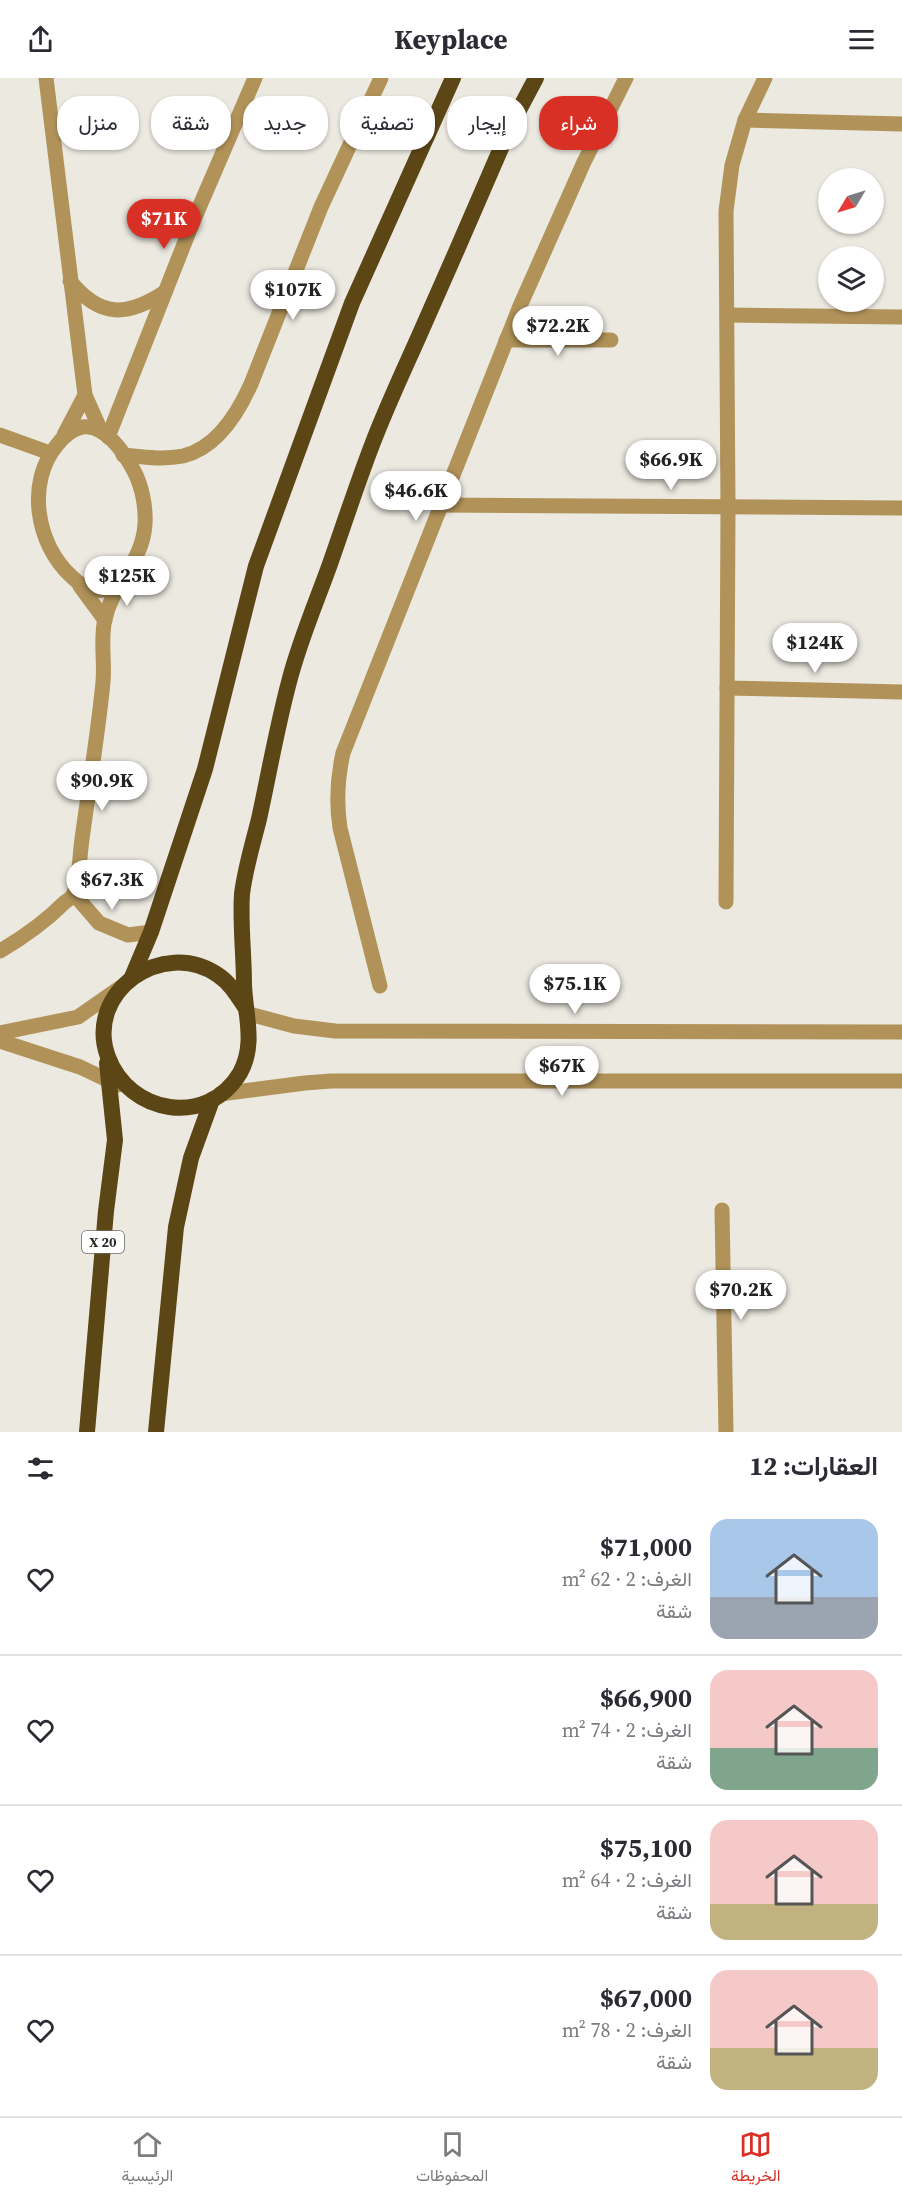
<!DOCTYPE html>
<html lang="ar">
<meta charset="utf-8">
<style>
:root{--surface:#fff;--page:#f7f7f7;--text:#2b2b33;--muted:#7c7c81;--line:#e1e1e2;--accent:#d93025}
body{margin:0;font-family:"Source Serif 4",Vazirmatn,serif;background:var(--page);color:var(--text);direction:rtl;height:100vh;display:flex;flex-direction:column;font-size:22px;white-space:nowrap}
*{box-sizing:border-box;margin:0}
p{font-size:20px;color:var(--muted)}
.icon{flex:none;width:33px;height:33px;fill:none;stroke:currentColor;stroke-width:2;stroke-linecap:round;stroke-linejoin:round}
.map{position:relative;height:1354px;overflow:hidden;direction:ltr}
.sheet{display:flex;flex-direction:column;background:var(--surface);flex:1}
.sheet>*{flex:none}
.guide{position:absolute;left:18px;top:18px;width:600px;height:54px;direction:rtl;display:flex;gap:12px}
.needle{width:39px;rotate:232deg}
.controls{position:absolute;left:818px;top:90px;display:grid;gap:12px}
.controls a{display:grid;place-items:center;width:66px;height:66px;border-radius:50%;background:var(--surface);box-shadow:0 2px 4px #0004;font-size:30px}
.price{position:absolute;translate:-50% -51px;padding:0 14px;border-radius:21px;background:#fff;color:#222;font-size:20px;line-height:39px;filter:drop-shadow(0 2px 3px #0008)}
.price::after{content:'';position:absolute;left:50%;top:36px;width:18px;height:14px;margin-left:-9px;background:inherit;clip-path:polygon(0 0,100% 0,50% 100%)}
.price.active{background:var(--accent);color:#fff}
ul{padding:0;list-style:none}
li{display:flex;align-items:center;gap:18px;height:150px;padding:0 24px}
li+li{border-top:2px solid var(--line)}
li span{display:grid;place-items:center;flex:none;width:168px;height:120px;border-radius:18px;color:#555}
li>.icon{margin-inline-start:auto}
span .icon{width:72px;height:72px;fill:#fffc;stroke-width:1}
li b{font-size:26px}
h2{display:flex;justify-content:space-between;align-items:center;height:72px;padding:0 24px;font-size:26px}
.tag{padding:0 21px;border-radius:24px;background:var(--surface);box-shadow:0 2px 4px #0004;font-size:21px;line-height:54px}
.tag.active{background:var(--accent);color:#fff}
header{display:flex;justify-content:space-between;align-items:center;height:78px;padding:0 24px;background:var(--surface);font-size:27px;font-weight:700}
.dock{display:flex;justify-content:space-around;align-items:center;height:84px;border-top:2px solid var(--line);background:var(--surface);font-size:16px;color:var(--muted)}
.dock a{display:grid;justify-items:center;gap:3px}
.dock .active{color:var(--accent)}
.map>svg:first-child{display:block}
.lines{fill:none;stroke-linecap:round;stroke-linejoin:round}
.minor{stroke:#b19359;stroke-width:15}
.tertiary{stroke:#b19359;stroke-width:15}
.trunk{stroke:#5c4616;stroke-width:16}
.labels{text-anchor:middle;stroke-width:4.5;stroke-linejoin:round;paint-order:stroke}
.shield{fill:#fff;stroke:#6b6b68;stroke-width:1.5}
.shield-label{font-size:14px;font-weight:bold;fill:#2c2b28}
</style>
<header><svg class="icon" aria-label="menu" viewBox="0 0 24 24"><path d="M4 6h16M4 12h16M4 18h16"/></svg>Keyplace<svg class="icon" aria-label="share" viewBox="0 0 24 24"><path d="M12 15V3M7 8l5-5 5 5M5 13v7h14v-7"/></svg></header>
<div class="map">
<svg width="902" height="1354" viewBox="0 0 902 1354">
<rect width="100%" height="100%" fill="#ebe9e0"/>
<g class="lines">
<!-- minor -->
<g class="minor">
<polyline points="46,0 85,317 101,353"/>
<polyline points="745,42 902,46"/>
<path d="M70,203C100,240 127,239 165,214"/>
<polyline points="727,237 902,239"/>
<polyline points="506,262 611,262"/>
<polyline points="0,357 50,375"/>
<polyline points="64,357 85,317"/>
<polyline points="108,359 192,146 255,0"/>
<path d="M123,377C143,379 163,382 183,378C217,370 238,335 251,306L321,129L381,0"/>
<polyline points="440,427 902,430"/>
<polyline points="80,508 105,542"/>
<polyline points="727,610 902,614"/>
<polyline points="74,816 99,845 128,857 151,854"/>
<polyline points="726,824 728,430 726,133 732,87 745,42 765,0"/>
<path d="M0,873C24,859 45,844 65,824C68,822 73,818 74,815C79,804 80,774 82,761C89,709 98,656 103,604C105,583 100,560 105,541C113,505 143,484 145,446C146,429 142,408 134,393C125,376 105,345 82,349C71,351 64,358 57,367C26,404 36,466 71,498C79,506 90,514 103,512C108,511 114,507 119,505"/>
<path d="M380,908L340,750C336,724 337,702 343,675L520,228L584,84L626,0"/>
<polyline points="0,955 78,939 121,909"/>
<polyline points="0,963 80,989 118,1007"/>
<polyline points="722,1132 726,1354"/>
</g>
<!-- tertiary -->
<g class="tertiary">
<polyline points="246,935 294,948 335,953 902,954"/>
<polyline points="220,1016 305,1005 331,1003 902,1003"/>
</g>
<!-- trunk -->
<g class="trunk">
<polyline points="132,899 151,854 205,691 256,488 352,225 453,0"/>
<path d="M245,929C237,917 230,905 218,897C163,859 84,914 108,979C129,1036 207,1050 240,995C256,966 245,937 244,906C244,877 240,844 242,816C245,791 253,765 259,741C269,695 277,649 289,604C299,564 316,525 330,486C344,446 357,406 372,367C386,330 403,294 419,258C450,188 481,117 511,47L536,0"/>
<polyline points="87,1354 106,1133 115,1062 107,985"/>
<polyline points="156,1354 176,1149 191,1080 212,1022"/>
</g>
</g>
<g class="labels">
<!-- shield labels -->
<rect class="shield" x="82" y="1153" width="42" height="22" rx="4.5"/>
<g class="shield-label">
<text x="103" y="1169">X 20</text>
</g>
</g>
</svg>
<div class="controls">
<a><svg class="needle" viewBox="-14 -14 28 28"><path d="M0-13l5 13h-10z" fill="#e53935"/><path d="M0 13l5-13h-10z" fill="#7c7c81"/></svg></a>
<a><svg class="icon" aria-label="layers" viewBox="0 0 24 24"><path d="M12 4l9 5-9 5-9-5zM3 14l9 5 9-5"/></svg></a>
</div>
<b class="price active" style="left:164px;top:172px">$71K</b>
<b class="price" style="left:293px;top:243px">$107K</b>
<b class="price" style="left:558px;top:279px">$72.2K</b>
<b class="price" style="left:671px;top:413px">$66.9K</b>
<b class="price" style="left:416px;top:444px">$46.6K</b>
<b class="price" style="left:127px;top:529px">$125K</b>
<b class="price" style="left:815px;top:596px">$124K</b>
<b class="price" style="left:102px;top:734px">$90.9K</b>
<b class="price" style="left:112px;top:833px">$67.3K</b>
<b class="price" style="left:575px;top:937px">$75.1K</b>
<b class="price" style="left:562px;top:1019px">$67K</b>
<b class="price" style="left:741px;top:1243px">$70.2K</b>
<div class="guide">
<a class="tag active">شراء</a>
<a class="tag">إيجار</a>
<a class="tag">تصفية</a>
<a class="tag">جديد</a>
<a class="tag">شقة</a>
<a class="tag">منزل</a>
</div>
</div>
<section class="sheet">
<h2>العقارات: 12<svg class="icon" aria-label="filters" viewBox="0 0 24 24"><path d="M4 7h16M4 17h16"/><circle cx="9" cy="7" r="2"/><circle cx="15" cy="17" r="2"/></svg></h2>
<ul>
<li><span style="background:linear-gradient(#a9c7e8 65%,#9aa5b1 0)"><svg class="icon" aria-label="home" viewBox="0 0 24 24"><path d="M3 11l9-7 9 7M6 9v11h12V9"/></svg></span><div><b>$71,000</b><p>الغرف: 2 · 62 m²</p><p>شقة</p></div><svg class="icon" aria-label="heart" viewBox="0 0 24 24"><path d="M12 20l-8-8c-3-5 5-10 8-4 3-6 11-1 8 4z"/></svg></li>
<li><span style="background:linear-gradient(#f6c9c9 65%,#7fa58c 0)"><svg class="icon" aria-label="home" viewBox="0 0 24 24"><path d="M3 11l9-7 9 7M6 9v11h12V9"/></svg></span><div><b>$66,900</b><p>الغرف: 2 · 74 m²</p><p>شقة</p></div><svg class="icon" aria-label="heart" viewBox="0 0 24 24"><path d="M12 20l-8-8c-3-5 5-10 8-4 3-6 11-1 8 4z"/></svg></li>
<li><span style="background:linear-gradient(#f6c9c9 70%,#c2b280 0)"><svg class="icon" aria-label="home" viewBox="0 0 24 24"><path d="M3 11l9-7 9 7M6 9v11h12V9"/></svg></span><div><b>$75,100</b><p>الغرف: 2 · 64 m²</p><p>شقة</p></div><svg class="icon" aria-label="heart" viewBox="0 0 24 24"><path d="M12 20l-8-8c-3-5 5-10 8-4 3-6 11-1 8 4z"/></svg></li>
<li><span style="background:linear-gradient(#f6c9c9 65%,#c2b280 0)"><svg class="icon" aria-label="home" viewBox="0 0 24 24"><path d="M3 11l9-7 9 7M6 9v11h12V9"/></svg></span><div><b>$67,000</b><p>الغرف: 2 · 78 m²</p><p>شقة</p></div><svg class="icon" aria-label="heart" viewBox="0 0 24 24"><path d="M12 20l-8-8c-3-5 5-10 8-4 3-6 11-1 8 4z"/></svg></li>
</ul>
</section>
<nav class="dock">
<a class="active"><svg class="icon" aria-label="map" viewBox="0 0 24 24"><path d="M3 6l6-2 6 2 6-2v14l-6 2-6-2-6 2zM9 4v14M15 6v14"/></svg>الخريطة</a>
<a><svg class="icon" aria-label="saved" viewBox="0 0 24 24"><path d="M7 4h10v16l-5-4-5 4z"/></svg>المحفوظات</a>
<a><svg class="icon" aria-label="home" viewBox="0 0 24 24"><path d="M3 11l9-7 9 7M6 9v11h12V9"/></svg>الرئيسية</a>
</nav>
